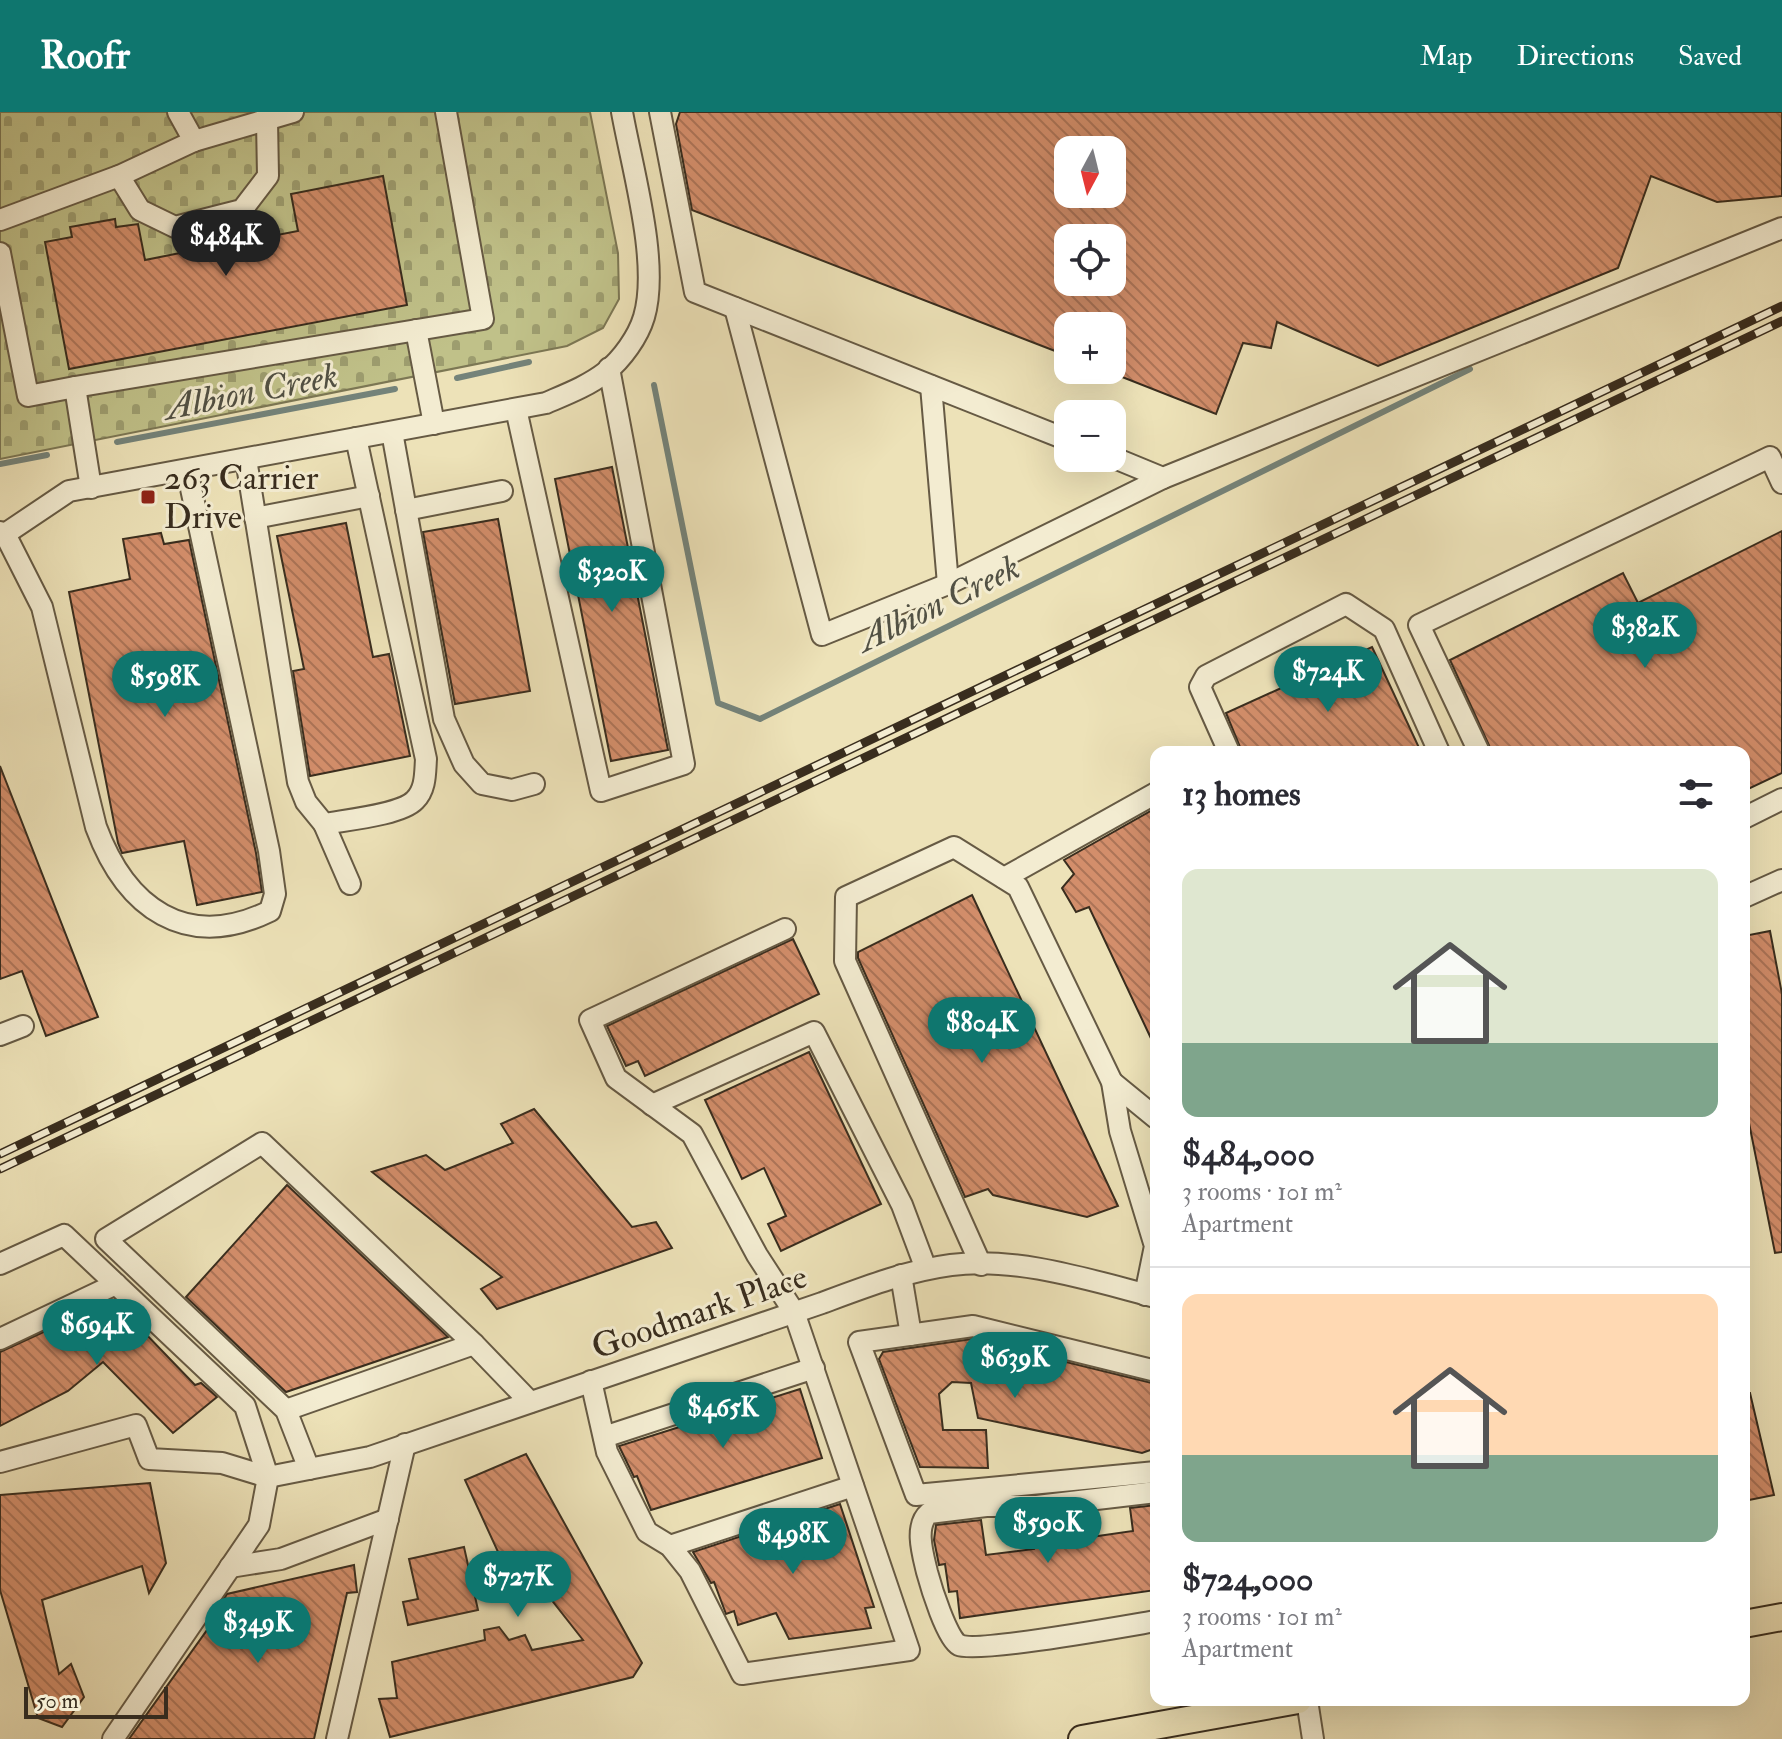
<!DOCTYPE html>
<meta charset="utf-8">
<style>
:root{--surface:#fff;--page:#f2f2f3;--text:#2b2b33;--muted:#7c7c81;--line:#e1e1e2;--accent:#0f766e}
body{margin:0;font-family:"IM FELL Double Pica",serif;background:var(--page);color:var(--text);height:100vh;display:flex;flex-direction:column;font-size:30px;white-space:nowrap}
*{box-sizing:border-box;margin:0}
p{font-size:26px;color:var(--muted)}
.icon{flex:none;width:44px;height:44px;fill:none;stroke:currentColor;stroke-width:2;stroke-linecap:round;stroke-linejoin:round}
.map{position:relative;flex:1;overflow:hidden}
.drawer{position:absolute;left:1150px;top:634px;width:600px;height:960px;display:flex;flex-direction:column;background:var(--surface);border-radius:16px;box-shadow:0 8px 32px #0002}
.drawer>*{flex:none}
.needle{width:52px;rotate:187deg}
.tools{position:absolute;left:1054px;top:24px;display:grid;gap:16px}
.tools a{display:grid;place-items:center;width:72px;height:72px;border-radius:16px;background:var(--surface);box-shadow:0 8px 32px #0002;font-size:40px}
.scale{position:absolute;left:24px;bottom:20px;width:144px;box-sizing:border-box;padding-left:8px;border:4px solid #392d1e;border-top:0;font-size:22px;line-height:28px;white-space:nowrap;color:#392d1e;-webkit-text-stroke:6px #f3ecd1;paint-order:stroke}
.price{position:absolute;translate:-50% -68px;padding:0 18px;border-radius:28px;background:var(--accent);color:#fff;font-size:26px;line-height:52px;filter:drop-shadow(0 2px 4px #0008)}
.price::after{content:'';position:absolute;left:50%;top:48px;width:24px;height:18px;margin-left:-12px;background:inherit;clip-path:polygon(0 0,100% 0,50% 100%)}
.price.current{background:#222;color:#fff}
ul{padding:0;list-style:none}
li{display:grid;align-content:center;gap:16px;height:424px;padding:0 32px}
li+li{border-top:2px solid var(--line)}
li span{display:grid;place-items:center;height:248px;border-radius:16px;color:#555}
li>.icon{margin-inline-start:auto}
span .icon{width:144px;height:144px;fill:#fffc;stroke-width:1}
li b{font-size:34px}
h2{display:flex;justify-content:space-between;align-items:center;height:96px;padding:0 32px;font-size:34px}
header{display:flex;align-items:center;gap:48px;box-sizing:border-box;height:112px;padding:0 40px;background:var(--accent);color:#fff}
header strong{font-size:38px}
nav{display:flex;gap:44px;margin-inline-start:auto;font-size:28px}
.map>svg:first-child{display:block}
.cemetery{fill:url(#cemetery-stones);stroke:#7c7754;stroke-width:2}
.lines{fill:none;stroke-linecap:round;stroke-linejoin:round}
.stream{stroke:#74837a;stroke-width:6}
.building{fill:url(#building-back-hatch);stroke:#392d1e;stroke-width:2;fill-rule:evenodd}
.minor-casing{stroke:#665a44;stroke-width:24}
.major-casing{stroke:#392d1e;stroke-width:30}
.minor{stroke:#f3ecd1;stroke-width:20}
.major{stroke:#ede2b8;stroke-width:26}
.rail-casing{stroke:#392d1e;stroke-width:9}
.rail{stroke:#f3ecd1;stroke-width:6;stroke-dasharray:18;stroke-linecap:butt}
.poi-dot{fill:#8f2418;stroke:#f3ecd1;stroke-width:3}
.labels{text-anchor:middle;stroke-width:6;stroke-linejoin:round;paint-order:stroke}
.poi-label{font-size:34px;fill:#392d1e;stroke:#f3ecd1;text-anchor:start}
.street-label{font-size:34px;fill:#392d1e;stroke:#f3ecd1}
.water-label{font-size:36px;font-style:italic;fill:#525144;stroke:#f3ecd1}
</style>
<header>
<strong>Roofr</strong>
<nav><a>Map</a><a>Directions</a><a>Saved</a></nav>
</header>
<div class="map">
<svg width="1782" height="1627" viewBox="0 0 1782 1627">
<defs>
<pattern id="cemetery-stones" width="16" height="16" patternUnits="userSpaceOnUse" patternTransform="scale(2)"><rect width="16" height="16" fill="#c0c189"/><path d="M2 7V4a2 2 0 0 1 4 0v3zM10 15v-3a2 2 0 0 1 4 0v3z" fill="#9d9d6f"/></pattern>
<pattern id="building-back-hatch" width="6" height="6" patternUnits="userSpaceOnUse" patternTransform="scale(2)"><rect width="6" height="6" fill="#d38e6b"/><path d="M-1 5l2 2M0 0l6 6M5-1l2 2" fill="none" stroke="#ac7457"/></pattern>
</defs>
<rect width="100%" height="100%" fill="#ede2b8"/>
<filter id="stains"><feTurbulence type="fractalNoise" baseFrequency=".0025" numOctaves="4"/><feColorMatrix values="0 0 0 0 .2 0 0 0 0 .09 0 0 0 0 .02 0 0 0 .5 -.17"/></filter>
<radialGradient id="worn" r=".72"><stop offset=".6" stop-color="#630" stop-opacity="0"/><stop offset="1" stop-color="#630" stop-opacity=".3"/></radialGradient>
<!-- cemetery -->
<polygon class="cemetery" points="0,0 590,0 618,141 619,187 603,216 567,234 0,347"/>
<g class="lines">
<!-- stream -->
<g class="stream">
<polyline points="457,266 529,250"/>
<polyline points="654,273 718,591 760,607 1470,257"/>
<polyline points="117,330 395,277"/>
<polyline points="0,352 47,343"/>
</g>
</g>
<!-- building -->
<g class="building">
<path d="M680,0H1782V84L1717,90L1651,64L1618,156L1378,254L1277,210L1271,236L1243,231L1216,302L1112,261V214H1068V244L692,98L676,12ZM1068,38H1112V82H1068ZM1068,126H1112V170H1068Z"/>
<polygon points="383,64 407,193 69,257 45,130 72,125 70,115 115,107 116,115 138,112 145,148 195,138 193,124 208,120 248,113 251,128 298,119 291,82"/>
<polygon points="612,355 668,638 611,649 555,367"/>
<polygon points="498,407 530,579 455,592 423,420"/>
<polygon points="346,411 373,545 389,542 410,644 310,664 293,559 304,557 277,424"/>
<polygon points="1782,419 1782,661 1744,679 1744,640 1492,640 1450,548 1623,461 1638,491"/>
<polygon points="161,421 164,432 189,428 256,741 262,780 197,793 184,729 122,741 118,731 69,480 130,467 123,427"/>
<polygon points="1372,535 1421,640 1242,640 1226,601"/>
<polygon points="0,654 98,905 46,924 22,859 0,867"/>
<polygon points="1156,696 1156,937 1089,795 1076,800 1062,776 1074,762 1064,748"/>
<polygon points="972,783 1118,1094 1087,1105 993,1083 988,1077 965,1085 858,846 858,840"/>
<polygon points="1770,819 1782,882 1782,1140 1775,1141 1744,986 1744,824"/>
<polygon points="793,827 819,882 645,964 638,949 626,954 607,914"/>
<polygon points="809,940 881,1092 781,1139 768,1112 786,1104 764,1056 742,1067 705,988"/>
<polygon points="534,997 632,1115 656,1110 672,1136 497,1197 481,1177 502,1165 372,1060 426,1043 445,1058 513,1031 501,1012"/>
<polygon points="287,1073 448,1225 286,1280 186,1185"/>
<polygon points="113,1188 195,1273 201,1271 217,1285 173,1321 103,1250 68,1279 0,1314 0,1240"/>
<polygon points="972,1227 1156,1272 1156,1336 1142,1341 978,1306 971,1271 952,1270 939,1282 943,1318 986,1318 988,1356 920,1355 879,1247 883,1240"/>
<polygon points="800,1277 822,1346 651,1398 637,1364 634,1365 619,1334"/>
<polygon points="1744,1281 1750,1281 1774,1383 1744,1389"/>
<polygon points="526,1342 642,1551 633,1565 390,1625 379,1587 397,1586 392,1550 485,1528 484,1518 499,1515 509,1528 525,1523 532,1538 583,1528 546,1481 521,1490 465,1368"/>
<polygon points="150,1371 166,1451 149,1481 142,1454 42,1488 59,1562 71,1552 84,1585 62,1615 38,1606 0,1478 0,1383"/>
<polygon points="840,1392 874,1495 865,1496 871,1516 789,1527 776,1501 738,1513 734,1499 726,1502 714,1470 711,1471 693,1440"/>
<polygon points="1156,1393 1156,1478 960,1506 957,1479 949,1480 945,1452 939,1453 934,1428 936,1413 981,1408 986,1443 1034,1437 1029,1407 1073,1403 1077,1427 1133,1419 1130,1396"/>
<polygon points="464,1435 478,1498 408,1513 403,1490 418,1487 409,1447"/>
<polygon points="354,1453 357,1480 347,1481 314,1627 129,1627 217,1504 218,1496 227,1482"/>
</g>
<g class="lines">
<defs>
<g id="minor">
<polyline points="178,0 194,29"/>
<polyline points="660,0 695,180 1068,328"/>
<polyline points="119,64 140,98 175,115 242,98 268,64 267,9"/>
<polyline points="0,108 119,64 194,29 293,0"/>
<polyline points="0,141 28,284 75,275 91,376"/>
<polyline points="735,196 822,523 948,472 1163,366"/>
<polyline points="416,218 434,312"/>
<polyline points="931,274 948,472"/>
<polyline points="75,275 483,207 446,0"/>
<polyline points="516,297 601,679 684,652 609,256"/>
<polyline points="392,320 444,607 464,652 482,672 512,678 534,672"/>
<polyline points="1112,345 1163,366 1782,116"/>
<path d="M246,347L298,670L306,690L324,712C345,708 401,703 415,688C426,677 425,661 426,647L356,326"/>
<polyline points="406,398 502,379"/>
<polyline points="255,406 369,384"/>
<path d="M0,420L5,422L42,495L96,715C126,796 186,840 270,799L275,782L269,739L187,358"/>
<path d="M5,422L69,379L546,291C567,282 588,274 606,260C622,247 638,225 644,205C660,151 632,56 622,0"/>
<polyline points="1229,640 1200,575 1206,564 1346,492 1384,517 1439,640"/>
<polyline points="1479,640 1419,513 1770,345 1782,371"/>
<polyline points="1744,706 1782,687"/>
<polyline points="324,712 350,772"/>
<polyline points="1004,766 1156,681"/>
<polyline points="1744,785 1782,768"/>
<polyline points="0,923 23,914"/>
<polyline points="1112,970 1156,1006"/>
<polyline points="652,993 814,920 902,1093 926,1157"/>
<polyline points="0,1152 64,1123 245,1294 268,1365 259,1413 113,1627"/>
<polyline points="981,1153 845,849 846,785 954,735 1018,775 1112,970 1120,1019 1155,1134 1145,1183"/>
<polyline points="901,1163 911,1223"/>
<polyline points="0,1227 116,1172"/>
<polyline points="1156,1259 973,1214 859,1230 916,1383 1156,1360"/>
<polyline points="591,1269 607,1340 647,1420 670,1434 690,1459 742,1562 909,1538 794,1200 757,1143 692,1022 616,966 590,908 785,817"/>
<polyline points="286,1298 474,1232"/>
<polyline points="604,1325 814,1256"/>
<path d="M0,1350L136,1313L149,1347L222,1351L268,1365L370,1345L822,1191C865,1175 906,1159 951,1153C1016,1144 1093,1169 1156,1185"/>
<polyline points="309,1357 286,1298 106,1127 262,1031 474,1232 530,1290"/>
<path d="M1156,1380L1037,1394H986L929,1401C914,1414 923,1443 927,1460C931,1475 947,1527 959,1533C977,1541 1126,1514 1156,1509"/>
<polyline points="670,1434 853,1374"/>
<polyline points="230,1455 281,1447 388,1407"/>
<polyline points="1307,1588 1313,1627"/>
<polyline points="337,1627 405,1332"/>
</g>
<g id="major">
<polyline points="1744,1512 1782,1505"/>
<polyline points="1082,1627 1298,1588"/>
</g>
</defs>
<!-- minor casing -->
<use href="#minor" class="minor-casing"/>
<!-- major casing -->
<use href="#major" class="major-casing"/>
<!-- minor -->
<use href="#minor" class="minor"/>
<!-- major -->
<use href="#major" class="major"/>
<defs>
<g id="rail">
<polyline points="0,1042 1782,194"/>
<polyline points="0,1057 1782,209"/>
</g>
</defs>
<!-- rail casing -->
<use href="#rail" class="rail-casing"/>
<!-- rail -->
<use href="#rail" class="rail"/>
</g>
<!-- markers -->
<rect class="poi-dot" x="140" y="377" width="16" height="16" rx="4"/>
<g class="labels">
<!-- poi labels -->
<g class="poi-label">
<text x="164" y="377">263 Carrier<tspan x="164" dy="39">Drive</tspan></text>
</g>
<!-- street labels -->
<g class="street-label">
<text transform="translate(699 1199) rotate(-19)" y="12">Goodmark Place</text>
</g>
<!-- water labels -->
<g class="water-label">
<text transform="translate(251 278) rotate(-11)" y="13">Albion Creek</text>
<text transform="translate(938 490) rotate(-26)" y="13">Albion Creek</text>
</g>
</g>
<rect width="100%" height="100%" filter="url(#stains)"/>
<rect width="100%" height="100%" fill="url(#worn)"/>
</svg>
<div class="tools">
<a><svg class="needle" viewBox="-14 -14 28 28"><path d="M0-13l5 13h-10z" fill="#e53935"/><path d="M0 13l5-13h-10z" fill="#7c7c81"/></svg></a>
<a><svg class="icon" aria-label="locate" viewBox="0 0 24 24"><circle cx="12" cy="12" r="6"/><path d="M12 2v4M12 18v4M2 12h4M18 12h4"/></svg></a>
<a>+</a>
<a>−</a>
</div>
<div class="scale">50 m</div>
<b class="price current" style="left:226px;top:166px">$484K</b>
<b class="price" style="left:612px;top:502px">$320K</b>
<b class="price" style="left:1645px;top:558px">$382K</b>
<b class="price" style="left:1328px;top:602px">$724K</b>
<b class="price" style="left:165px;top:607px">$598K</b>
<b class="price" style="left:982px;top:953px">$804K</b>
<b class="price" style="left:97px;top:1255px">$694K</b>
<b class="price" style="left:1015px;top:1288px">$639K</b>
<b class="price" style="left:723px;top:1338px">$465K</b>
<b class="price" style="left:1048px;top:1453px">$590K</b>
<b class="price" style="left:793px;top:1464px">$498K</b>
<b class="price" style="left:518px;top:1507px">$727K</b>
<b class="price" style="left:258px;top:1553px">$349K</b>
<section class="drawer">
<h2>13 homes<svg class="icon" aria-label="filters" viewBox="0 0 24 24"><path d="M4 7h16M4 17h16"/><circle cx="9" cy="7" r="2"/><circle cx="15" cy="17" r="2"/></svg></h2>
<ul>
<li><span style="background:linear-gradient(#dfe7d0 70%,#7fa58c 0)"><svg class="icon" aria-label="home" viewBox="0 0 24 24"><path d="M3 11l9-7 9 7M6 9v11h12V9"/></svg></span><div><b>$484,000</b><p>3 rooms · 101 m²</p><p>Apartment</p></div></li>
<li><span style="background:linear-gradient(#ffd9b3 65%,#7fa58c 0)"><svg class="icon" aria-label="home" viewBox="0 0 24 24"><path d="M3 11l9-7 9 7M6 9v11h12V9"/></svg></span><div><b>$724,000</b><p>3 rooms · 101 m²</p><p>Apartment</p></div></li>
</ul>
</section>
</div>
